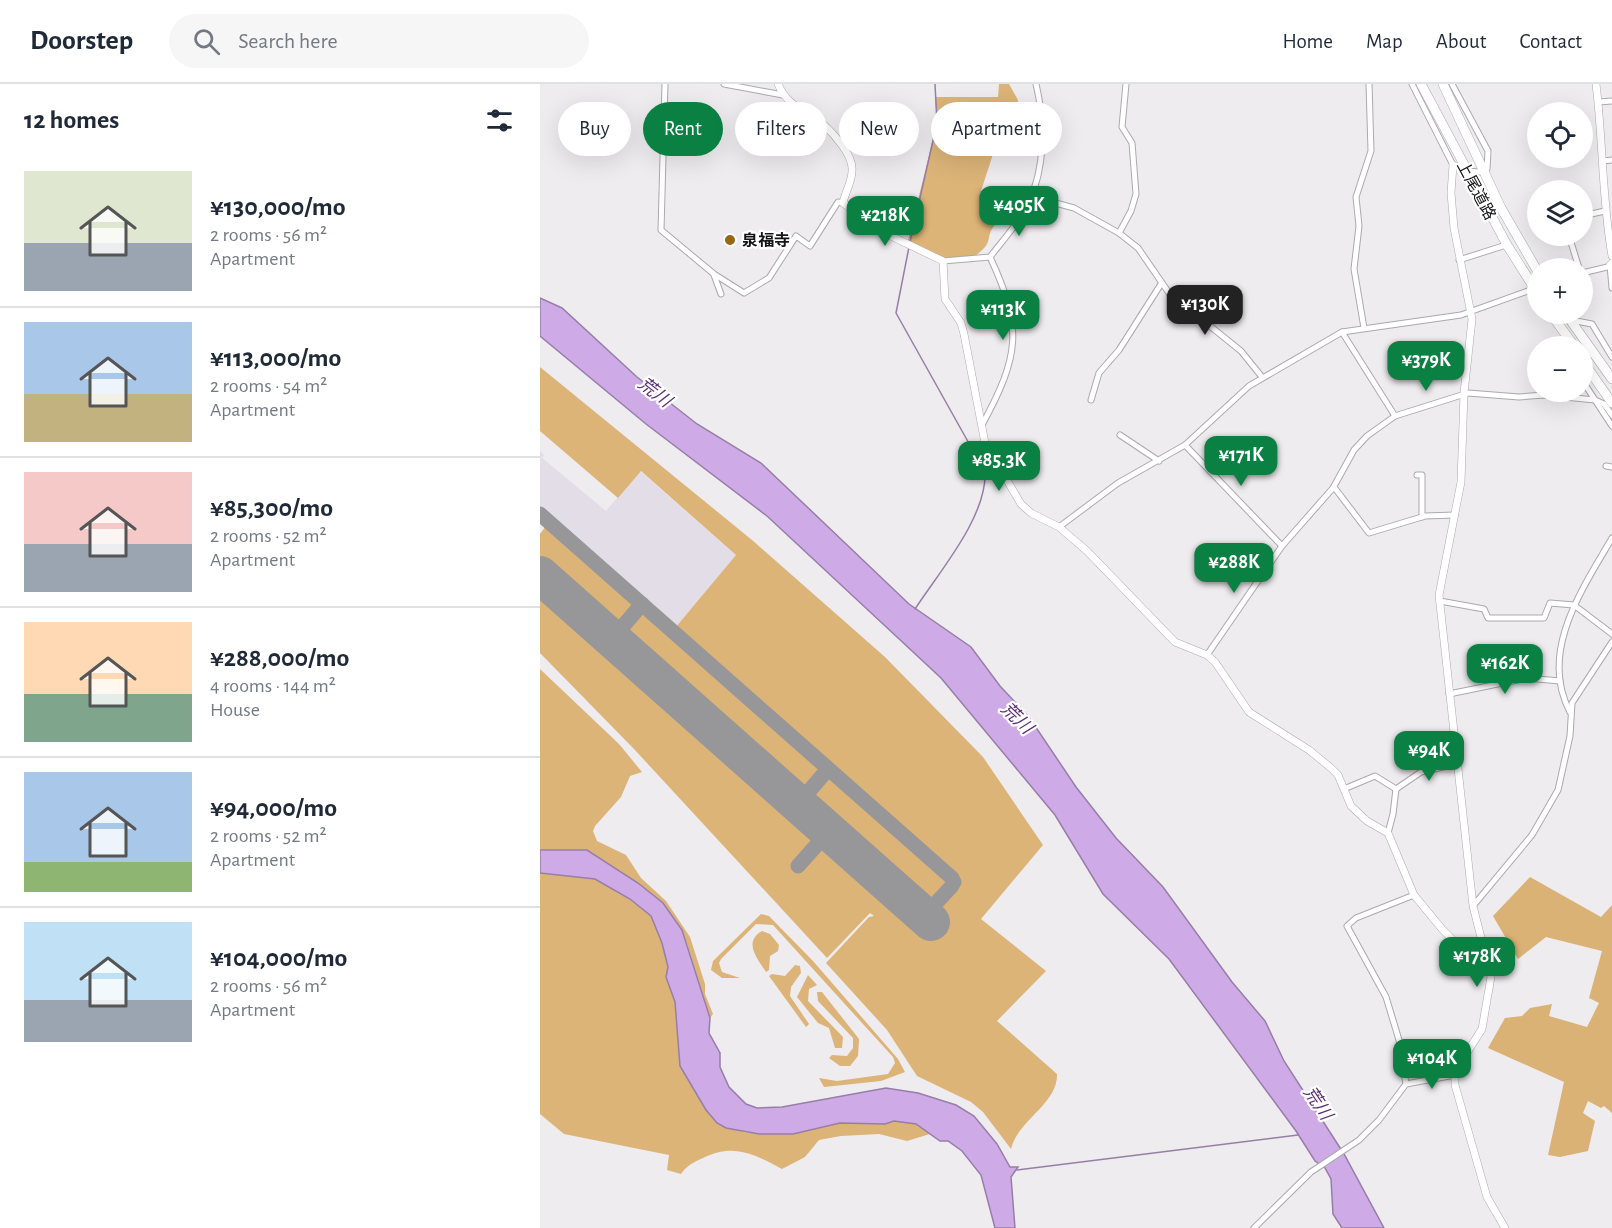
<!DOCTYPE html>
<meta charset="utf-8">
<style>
:root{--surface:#fff;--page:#f6f6f7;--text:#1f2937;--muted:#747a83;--line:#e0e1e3;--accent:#0b8043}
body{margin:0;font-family:"Alegreya Sans","Noto Sans JP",sans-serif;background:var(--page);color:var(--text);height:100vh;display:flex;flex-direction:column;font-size:22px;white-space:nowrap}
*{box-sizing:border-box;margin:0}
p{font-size:20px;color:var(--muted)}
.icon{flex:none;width:33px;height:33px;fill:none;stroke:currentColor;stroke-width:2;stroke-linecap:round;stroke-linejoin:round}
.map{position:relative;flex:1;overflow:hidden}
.details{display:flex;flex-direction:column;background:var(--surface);width:540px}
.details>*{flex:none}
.guide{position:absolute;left:18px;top:18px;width:570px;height:54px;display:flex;gap:12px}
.buttons{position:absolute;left:987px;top:18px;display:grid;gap:12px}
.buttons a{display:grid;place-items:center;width:66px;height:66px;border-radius:50%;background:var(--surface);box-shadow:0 6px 24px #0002;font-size:30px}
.price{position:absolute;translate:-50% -51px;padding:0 14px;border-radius:12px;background:var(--accent);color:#fff;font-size:20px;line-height:39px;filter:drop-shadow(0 2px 3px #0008)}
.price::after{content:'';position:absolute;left:50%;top:36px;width:18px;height:14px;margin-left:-9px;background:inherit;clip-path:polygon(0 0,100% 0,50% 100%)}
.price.on{background:#222;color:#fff}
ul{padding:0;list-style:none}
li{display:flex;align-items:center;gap:18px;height:150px;padding:0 24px}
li+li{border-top:2px solid var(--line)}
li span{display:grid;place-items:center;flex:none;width:168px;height:120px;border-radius:0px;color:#555}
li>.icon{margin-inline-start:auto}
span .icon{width:72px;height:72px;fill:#fffc;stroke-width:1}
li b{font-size:26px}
h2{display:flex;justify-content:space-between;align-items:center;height:72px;padding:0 24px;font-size:26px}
.chip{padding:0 21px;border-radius:27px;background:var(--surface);box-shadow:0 6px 24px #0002;font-size:21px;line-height:54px}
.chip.on{background:var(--accent);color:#fff}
header{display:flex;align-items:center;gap:36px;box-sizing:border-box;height:84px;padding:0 30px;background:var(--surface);border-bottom:2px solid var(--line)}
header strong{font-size:28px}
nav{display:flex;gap:33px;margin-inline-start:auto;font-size:21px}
.search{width:420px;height:54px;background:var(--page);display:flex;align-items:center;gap:15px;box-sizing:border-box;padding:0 21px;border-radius:33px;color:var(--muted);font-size:22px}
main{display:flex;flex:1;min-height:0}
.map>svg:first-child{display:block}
.built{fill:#e3dde7}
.green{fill:#dcb478}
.forest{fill:#dab276}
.water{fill:#ceabe7;stroke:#967ea8;stroke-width:1.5}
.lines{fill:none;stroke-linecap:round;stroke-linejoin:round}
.stream{stroke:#967ea8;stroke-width:1.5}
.taxiway{stroke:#979698;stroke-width:15}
.runway{stroke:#979698;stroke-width:38}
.minor-casing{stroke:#aba9ad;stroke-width:7}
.tertiary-casing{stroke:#aba9ad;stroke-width:8}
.trunk-casing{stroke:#aba9ad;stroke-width:10}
.minor{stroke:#fff;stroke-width:5}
.tertiary{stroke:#fff;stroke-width:7}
.trunk{stroke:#fff;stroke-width:9}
.poi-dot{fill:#946814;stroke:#fff;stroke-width:2}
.labels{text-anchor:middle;stroke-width:4.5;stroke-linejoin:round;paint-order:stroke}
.street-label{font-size:16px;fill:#151416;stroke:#fff}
.poi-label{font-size:16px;font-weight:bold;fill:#151416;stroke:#fff;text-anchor:start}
.water-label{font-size:18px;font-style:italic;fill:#5b3076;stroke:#fff}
</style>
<header>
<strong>Doorstep</strong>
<div class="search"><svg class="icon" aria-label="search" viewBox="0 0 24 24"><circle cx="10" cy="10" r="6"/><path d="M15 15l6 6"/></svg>Search here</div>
<nav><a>Home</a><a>Map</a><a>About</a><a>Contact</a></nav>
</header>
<main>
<section class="details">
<h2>12 homes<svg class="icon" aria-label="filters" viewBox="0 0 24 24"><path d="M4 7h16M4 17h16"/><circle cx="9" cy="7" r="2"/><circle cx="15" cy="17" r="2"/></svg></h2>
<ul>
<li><span style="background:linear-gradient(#dfe7d0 60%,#9aa5b1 0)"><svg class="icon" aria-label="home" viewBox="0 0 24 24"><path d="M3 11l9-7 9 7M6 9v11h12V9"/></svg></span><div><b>¥130,000/mo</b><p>2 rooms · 56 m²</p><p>Apartment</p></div></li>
<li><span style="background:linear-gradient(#a9c7e8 60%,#c2b280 0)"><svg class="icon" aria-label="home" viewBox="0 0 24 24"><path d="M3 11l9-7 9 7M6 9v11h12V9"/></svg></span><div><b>¥113,000/mo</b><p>2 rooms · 54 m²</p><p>Apartment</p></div></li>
<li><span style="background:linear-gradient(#f6c9c9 60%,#9aa5b1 0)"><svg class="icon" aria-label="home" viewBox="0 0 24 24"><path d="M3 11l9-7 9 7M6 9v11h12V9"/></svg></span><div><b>¥85,300/mo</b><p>2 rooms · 52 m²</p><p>Apartment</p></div></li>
<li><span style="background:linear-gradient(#ffd9b3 60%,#7fa58c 0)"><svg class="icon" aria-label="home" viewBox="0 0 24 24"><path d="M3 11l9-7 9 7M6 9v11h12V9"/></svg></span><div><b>¥288,000/mo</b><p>4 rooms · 144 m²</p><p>House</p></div></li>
<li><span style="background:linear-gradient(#a9c7e8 75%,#8fb573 0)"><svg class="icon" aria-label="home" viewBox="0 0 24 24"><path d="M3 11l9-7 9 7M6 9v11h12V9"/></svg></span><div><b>¥94,000/mo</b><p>2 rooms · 52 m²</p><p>Apartment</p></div></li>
<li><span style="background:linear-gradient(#bfe0f5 65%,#9aa5b1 0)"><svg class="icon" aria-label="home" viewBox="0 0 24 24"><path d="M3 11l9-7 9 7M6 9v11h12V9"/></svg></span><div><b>¥104,000/mo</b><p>2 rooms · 56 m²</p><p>Apartment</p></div></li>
</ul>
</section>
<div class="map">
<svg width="1072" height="1144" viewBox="0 0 1072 1144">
<rect width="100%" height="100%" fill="#eeecef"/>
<!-- built -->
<polygon class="built" points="0,367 4,371 2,374 66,427 100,387 196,471 135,544 0,427"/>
<!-- green -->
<g class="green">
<path d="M459,0H469L478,16L476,57L455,64L440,110L444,121L459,125L465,132C461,136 454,141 452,145C448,151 450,157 445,163C421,190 393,172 367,160L397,39L395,13H458Z"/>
<path d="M0,283L212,456L345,573L443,673L503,761L441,835L506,887L457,937L517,990C518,1020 478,1036 471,1065L443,1028L431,1018L377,992L347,946L286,879L329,833L334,832L330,829L287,874L94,665L0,569V506L386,846L400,833L394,828L421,798L135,544L196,471L101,387L78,414L0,347Z"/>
<polygon points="6,442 94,522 73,543 0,476 0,450"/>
<polygon points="102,529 282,685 261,709 82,551"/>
<polygon points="0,585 79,660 102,688 90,692 81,713 55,742 53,747 57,757 86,771 101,794 126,817 150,853 165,900 165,910 173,930 170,934 147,860 47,766 0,766"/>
<polygon points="289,691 408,798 387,822 268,716"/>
<path d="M0,789L55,795L90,815L111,832L122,859L128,883L126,893L135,918L140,982L166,1026L203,1048L219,1050H253L300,1039L345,1040L354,1037L376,1040L390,1050L367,1057L339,1050L301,1052L279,1056L265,1073L242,1085C214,1070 193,1059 163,1074C154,1078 146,1082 141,1090L127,1086L129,1071L24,1050L0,1030Z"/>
<polygon points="221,830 229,832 273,877 358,975 365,988 341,997 284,1003 279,994 297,997 348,990 355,979 353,973 233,841 216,840 181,875 179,879 182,888 200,894 182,894 171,886 173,877"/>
<path d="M222,847L230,850L239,861L238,867L230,872L229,886L226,888C217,874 203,858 222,847Z"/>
<polygon points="255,881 260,882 261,889 251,903 250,912 269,940 266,943 229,892 232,890 245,892"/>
<polygon points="268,891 277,901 269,905 268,917 303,953 302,964 295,964 289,944 278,939 257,913"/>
<polygon points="277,908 282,908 319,955 318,972 310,982 300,982 289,974 292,971 307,972 313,964 313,954 278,917"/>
</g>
<!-- forest -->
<polygon class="forest" points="990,793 1061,833 1072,821 1072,1029 1064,1022 1061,1024 1048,1017 1043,1029 1055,1037 1048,1067 1020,1073 1008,1071 1024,998 948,964 965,934 982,932 990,924 1012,920 1009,932 1047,943 1059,919 1049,914 1062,867 1006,853 978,875 953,832"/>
<!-- water -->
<g class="water">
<polygon points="0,214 22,224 97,293 157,340 221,379 369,520 431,563 460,602 489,633 536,703 576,754 623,803 692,898 725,937 744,977 804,1070 844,1144 802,1144 793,1130 791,1095 785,1084 775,1077 756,1047 629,875 563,810 515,731 401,594 227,432 106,340 0,252"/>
<polygon points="0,766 47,766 98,799 123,819 142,846 170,934 169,949 180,969 180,983 189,1003 206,1020 217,1024 242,1023 346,1004 378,1009 416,1021 434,1032 457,1060 470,1083 478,1083 471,1093 475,1144 455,1144 441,1091 422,1067 408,1057 400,1057 376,1040 354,1037 345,1040 300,1039 253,1050 219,1050 186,1044 177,1039 166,1026 140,982 135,918 126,893 128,883 122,859 111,832 90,815 55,795 0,789"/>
</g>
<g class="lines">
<!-- stream -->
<g class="stream">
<polyline points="370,158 397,39 395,0"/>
<path d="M369,163L356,229L445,388C447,433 399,488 375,525"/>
<polyline points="477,1086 758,1051"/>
</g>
<!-- taxiway -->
<g class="taxiway">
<polyline points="0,430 412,794 414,798 411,803 384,832"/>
<polyline points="72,555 102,520"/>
<polyline points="258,720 288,685"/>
<polyline points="258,782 289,747"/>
</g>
<!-- runway -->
<polyline class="runway" points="0,491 391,838"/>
<defs>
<g id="minor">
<polyline points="125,0 121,146 174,190 204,209 229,194 256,152 270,162 298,118 303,119"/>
<polyline points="184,0 243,11"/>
<polyline points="872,0 913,81"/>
<polyline points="912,0 948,67 947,85 940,88 927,87"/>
<polyline points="1058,18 1072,17"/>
<polyline points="1063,77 1072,76"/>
<polyline points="488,120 512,118 534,124 579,149 598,164 629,209 701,267 722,293"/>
<polyline points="1042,132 1065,127"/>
<polyline points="579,149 591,127 596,110 592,59 582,43 586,0"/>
<polyline points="1029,152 1039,184"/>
<polyline points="919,176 963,162"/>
<path d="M403,177L450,173C463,156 479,139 488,120C506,83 505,38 496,0"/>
<polyline points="1070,181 1072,204"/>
<polyline points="1042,189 1072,182"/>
<polyline points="174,191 181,210"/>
<polyline points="1031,236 1052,240 1072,273"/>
<polyline points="824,244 814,185 819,142 816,113 831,67 829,0"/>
<polyline points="802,248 855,332"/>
<polyline points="1042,296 1072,342"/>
<polyline points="551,316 559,289 579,266 621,200"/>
<path d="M442,341C480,271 483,244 450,173"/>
<polyline points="580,351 619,377"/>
<polyline points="645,361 742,462"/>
<polyline points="1066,382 1072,383"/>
<polyline points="877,391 882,391 882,433"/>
<polyline points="794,403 829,449 885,432 915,431"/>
<polyline points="519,443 578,399 645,361 709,302 802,248 921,231 996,204"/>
<polyline points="900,517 944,525 948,534 1004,534 1010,519 1034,521 1072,550"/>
<polyline points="667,571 742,462 793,404 814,366 827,352 855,332 928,309 979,313 1004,311 1055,316 1064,320 1072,331"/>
<polyline points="909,610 987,594 1020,597"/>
<path d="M1030,628C998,568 1043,504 1072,454"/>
<polyline points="804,705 835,692 856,705"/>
<polyline points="856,705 881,688 916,680"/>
<polyline points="848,749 853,730 856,705"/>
<polyline points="933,822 992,751 1018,706 1030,652 1032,619 1072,558"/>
<polyline points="866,1000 859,956 846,913 807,842 816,834 874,811"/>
<polyline points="714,1144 771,1088 819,1056 839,1036 866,1000 915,991"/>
</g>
<g id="tertiary">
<path d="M238,0C249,25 265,24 283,40C294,50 314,72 312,87C312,98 305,108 303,119L353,153L403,177L405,215L421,239L424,250L445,359L481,420L491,429L519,443L547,467L635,558L667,571L675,578L709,628L769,666L791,684L798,691L811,722L827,737L848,749L874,811L902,845L919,862L944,861"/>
<path d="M1056,0C1063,57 1062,116 1072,172"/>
<polyline points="913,81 911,109 914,144 932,235 924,309 921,398 899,511 933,822 951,893 942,945 919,981 915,991 915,1001 947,1113 965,1144"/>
<polyline points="1070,181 1072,179"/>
</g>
<g id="trunk">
<polyline points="881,0 967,161 998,210"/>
<polyline points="903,0 961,124 998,188"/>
<polyline points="1011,230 1034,262"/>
<polyline points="1026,230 1072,295"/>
<polyline points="1042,276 1072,319"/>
</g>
</defs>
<!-- minor casing -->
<use href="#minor" class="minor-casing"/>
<!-- tertiary casing -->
<use href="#tertiary" class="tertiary-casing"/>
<!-- trunk casing -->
<use href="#trunk" class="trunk-casing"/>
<!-- minor -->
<use href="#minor" class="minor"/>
<!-- tertiary -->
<use href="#tertiary" class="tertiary"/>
<!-- trunk -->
<use href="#trunk" class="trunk"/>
</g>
<!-- markers -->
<circle class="poi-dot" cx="190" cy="156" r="6"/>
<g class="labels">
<!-- street labels -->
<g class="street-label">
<text transform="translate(937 106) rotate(62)" y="6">上尾道路</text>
</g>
<!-- poi labels -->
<g class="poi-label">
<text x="202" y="162">泉福寺</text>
</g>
<!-- water labels -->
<g class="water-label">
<text transform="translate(115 308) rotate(38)" y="6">荒川</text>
<text transform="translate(477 634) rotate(44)" y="6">荒川</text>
<text transform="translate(778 1019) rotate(56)" y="6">荒川</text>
</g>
</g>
</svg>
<div class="buttons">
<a><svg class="icon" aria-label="locate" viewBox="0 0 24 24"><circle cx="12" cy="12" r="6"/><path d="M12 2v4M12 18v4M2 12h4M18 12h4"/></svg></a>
<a><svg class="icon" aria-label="layers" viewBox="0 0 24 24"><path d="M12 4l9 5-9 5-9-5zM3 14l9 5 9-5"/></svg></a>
<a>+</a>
<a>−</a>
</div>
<b class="price" style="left:479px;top:153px">¥405K</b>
<b class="price" style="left:345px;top:163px">¥218K</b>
<b class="price on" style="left:665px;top:252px">¥130K</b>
<b class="price" style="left:463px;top:257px">¥113K</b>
<b class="price" style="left:886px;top:308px">¥379K</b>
<b class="price" style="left:701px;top:403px">¥171K</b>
<b class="price" style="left:459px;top:408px">¥85.3K</b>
<b class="price" style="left:694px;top:510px">¥288K</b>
<b class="price" style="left:965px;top:611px">¥162K</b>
<b class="price" style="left:889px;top:698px">¥94K</b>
<b class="price" style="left:937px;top:904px">¥178K</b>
<b class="price" style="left:892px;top:1006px">¥104K</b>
<div class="guide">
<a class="chip">Buy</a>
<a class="chip on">Rent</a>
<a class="chip">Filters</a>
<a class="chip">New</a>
<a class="chip">Apartment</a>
</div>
</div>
</main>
